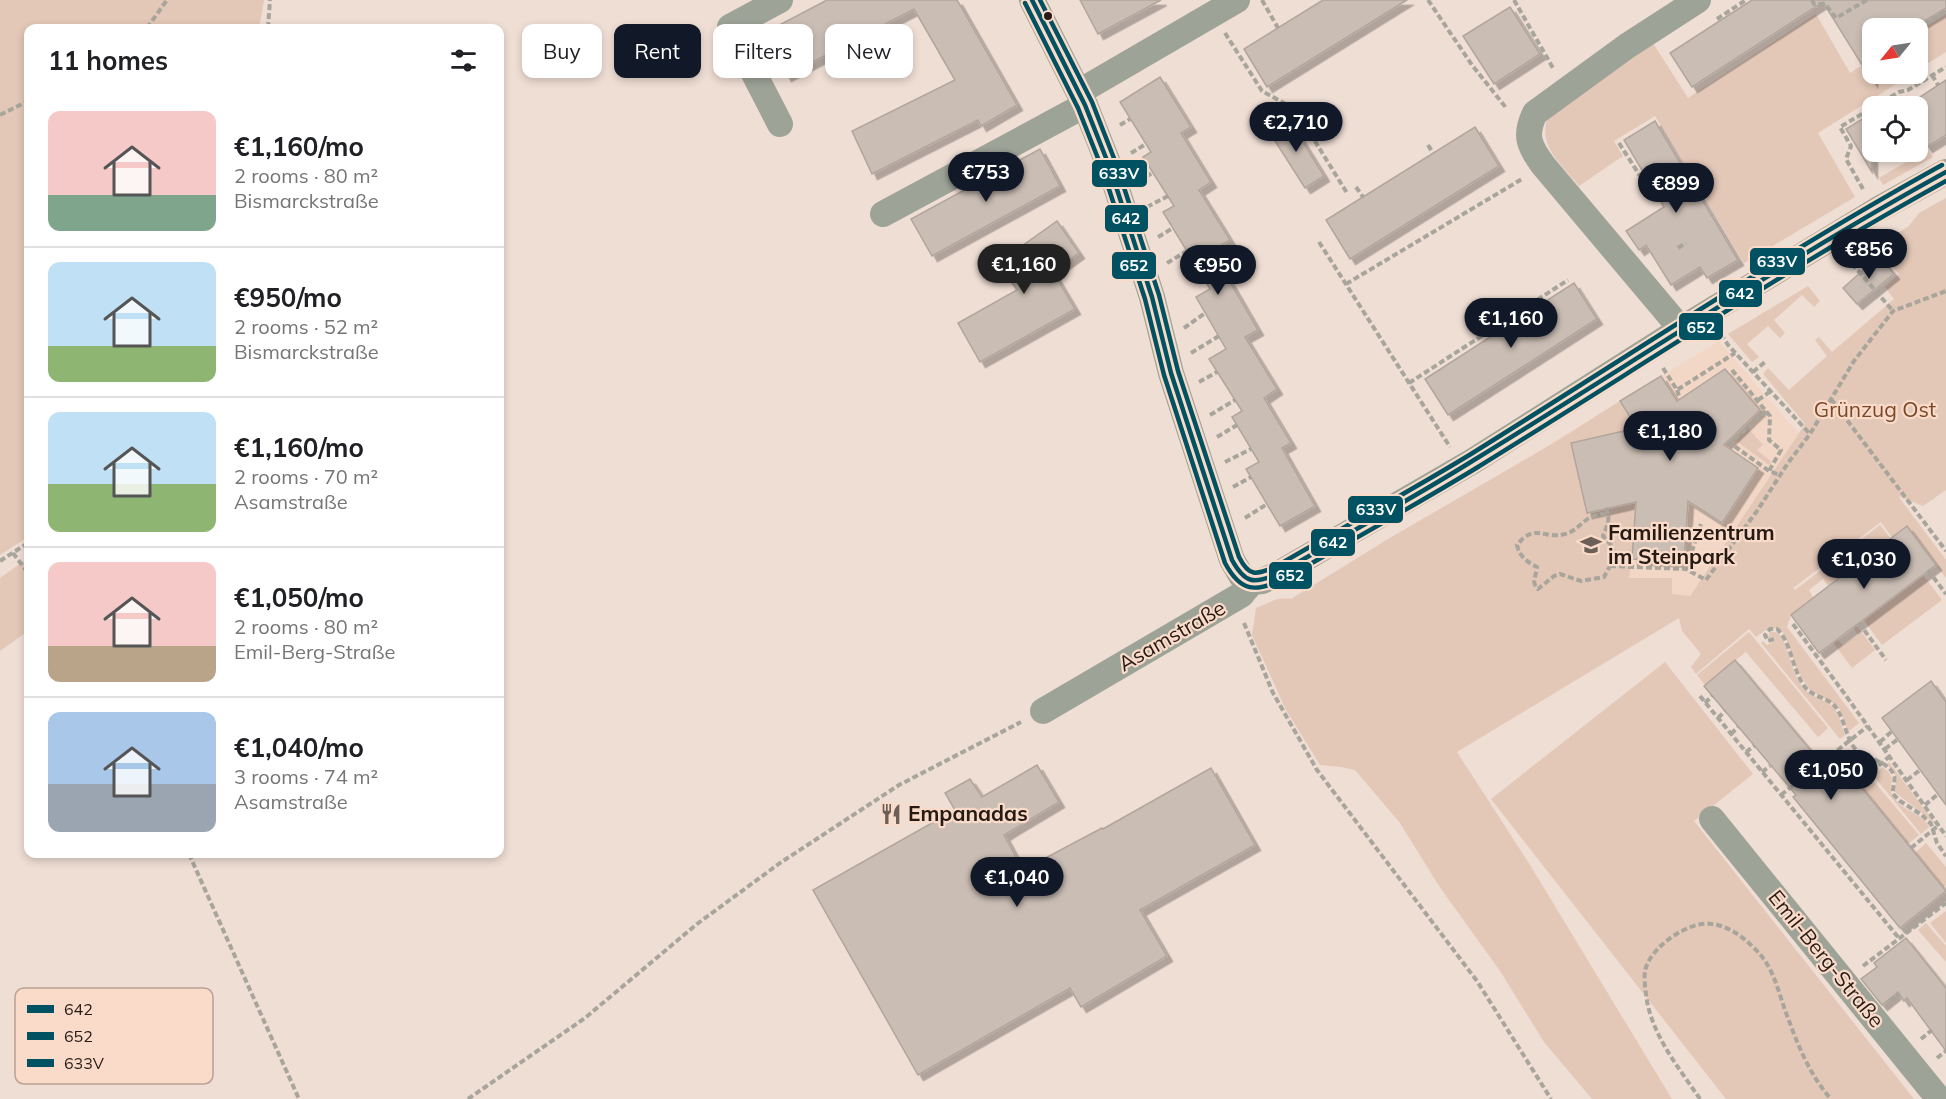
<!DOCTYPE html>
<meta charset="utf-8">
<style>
:root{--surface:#fff;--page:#f2f2f2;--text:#202124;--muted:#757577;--line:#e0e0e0;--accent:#111827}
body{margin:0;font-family:Mulish,sans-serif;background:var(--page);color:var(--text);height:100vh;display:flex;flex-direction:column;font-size:22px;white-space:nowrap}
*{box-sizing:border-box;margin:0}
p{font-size:20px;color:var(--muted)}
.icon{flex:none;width:33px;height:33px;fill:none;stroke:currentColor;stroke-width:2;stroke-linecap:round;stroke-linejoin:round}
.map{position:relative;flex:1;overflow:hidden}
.sheet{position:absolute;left:24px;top:24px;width:480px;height:834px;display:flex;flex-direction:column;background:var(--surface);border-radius:12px;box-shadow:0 3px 9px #0003}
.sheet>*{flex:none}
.banner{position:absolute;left:522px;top:24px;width:570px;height:54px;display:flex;gap:12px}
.needle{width:39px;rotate:240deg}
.fabs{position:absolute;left:1862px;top:18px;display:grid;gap:12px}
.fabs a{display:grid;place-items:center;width:66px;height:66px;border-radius:12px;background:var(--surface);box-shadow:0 3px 9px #0003;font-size:30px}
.price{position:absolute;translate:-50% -51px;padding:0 14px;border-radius:21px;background:var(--accent);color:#fff;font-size:20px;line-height:39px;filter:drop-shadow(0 2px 3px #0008)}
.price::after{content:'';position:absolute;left:50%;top:36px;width:18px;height:14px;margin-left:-9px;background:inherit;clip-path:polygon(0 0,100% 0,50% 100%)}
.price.current{background:#222;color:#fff}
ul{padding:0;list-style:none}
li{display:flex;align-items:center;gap:18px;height:150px;padding:0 24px}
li+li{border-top:2px solid var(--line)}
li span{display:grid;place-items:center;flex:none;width:168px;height:120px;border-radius:12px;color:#555}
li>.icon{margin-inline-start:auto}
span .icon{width:72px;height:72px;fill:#fffc;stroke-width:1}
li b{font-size:26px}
h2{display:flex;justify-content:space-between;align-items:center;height:72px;padding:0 24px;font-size:26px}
.chip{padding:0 21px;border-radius:12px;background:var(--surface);box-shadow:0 3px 9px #0003;font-size:21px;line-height:54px}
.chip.current{background:var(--accent);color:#fff}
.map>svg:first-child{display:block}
.built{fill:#f3d7c6}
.green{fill:#e3c7b7}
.building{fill:#cabdb4;stroke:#b1a59c;stroke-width:1.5;filter:url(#shadow)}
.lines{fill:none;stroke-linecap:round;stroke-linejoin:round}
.path{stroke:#a8a59c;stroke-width:4;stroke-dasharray:6 3;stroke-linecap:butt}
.street{stroke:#9ea398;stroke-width:26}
.bus-1-casing{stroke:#fadbc9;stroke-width:9}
.bus-2-casing{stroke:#fadbc9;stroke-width:9}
.bus-3-casing{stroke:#fadbc9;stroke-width:9}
.bus-1{stroke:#005262;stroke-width:4.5}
.bus-2{stroke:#005262;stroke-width:4.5}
.bus-3{stroke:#005262;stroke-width:4.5}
.bus-dot{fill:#251a14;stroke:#fadbc9;stroke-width:2}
.labels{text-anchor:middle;stroke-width:4.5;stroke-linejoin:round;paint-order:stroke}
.park-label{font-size:21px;fill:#7a4828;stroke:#fadbc9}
.poi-label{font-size:21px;font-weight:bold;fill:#251a14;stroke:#fadbc9;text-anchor:start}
.street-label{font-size:21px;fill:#251a14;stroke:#fadbc9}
.key{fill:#fadbc9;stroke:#baa193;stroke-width:1.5}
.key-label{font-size:16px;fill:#251a14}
.line-badge{stroke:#fadbc9;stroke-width:2}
.badge-label{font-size:16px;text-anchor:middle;font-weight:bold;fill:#fff}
</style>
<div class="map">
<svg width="1946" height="1099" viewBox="0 0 1946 1099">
<defs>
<filter id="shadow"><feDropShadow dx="5.5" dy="5.5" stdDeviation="0" flood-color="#0004"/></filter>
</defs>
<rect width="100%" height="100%" fill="#efded4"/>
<!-- built -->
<polygon class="built" points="1719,341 1799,434 1692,592 1679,618 1439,512"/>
<!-- green -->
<g class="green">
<polygon points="0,0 264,0 259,28 28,28 28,537 0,555"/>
<path d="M1816,14L1850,73L1872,59V74H1912L1818,133L1855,197L1744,263L1655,116L1614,141L1623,156L1579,186C1562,165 1537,146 1548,117L1651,40L1688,98Z"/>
<polygon points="1946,14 1946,52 1917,70 1917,32"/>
<polygon points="1923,141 1933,157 1883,185 1879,178 1913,158 1910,152 1917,152 1917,145"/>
<path d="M1946,198V490L1923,506L1898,496L1946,560V578L1907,527L1892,537L1881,522L1793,588L1795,590L1880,525L1891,539L1874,551L1870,546L1837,569L1842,576L1828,586L1823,579L1809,590L1813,597L1808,602L1837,639L1843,645L1858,635L1853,627L1856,625L1875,650L1852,668L1805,605L1791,615L1787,627L1859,723L1848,732L1841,711L1836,705L1810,690L1796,668L1785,635L1781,630L1770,627L1756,637L1749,629L1696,674L1691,667L1701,654L1682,631L1679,618L1457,752L1530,865L1672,1099H1592L1544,1042L1500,971L1439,886L1400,823L1355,770L1341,767L1320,765L1286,710L1252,635L1256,608C1270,603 1275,597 1291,599L1388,539L1552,444L1620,401L1644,441L1571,443L1587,512L1636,502L1632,559L1629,578H1672V594L1690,596L1805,424L1763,374L1768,368L1789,390L1827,356L1815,340L1819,337L1832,352L1894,299L1885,287L1899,274L1878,251L1865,262L1860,256L1909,226L1919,213Z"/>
<polygon points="1808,286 1820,301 1814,307 1802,295 1774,320 1785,333 1780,338 1768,326 1747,344 1759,357 1752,362 1728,334"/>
<polygon points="1748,428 1763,445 1757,450 1772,462 1769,465 1735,440"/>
<polygon points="28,558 28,631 0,651 0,578"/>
<polygon points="1923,575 1942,600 1882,645 1863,619"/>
<polygon points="1749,632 1828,728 1818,737 1746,652 1705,685 1697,675"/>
<path d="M1770,632H1777C1788,642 1790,666 1798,680C1807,697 1817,696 1831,705C1840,712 1841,726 1845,735L1840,739L1761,643L1763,641L1767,645L1775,641L1773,637L1769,639L1768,637Z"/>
<polygon points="1665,662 1753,774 1694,821 1914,1099 1726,1099 1491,799"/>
<polygon points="1889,762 1934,822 1933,824 1928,818 1896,793 1894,791 1897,778 1887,764"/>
<path d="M1883,767C1900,781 1886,784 1893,796C1901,811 1922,812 1929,827L1921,834L1873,775Z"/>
<polygon points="1871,778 1919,835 1908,844 1861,786"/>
<polygon points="1926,843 1946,867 1946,885 1943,888 1915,853"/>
<polygon points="1946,911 1946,943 1930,923"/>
<polygon points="1926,923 1946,946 1946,962 1918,930"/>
</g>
<!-- building -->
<g class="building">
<polygon points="827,0 957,0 1017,105 981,126 978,120 872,174 852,131 955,80 914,9 786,76 764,33"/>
<polygon points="1080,0 1161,0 1098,34"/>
<polygon points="1323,0 1407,0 1267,87 1244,49"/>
<polygon points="1752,0 1946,0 1946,8 1913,28 1872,28 1872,81 1823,2 1692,87 1670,53"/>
<polygon points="1510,7 1540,54 1494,84 1463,36"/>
<polygon points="1160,77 1191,127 1181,133 1211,182 1199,190 1230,240 1212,251 1258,330 1245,337 1277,389 1264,398 1291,443 1282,448 1315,506 1280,526 1246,469 1259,462 1232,417 1242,411 1209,359 1226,349 1196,297 1210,289 1163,212 1174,206 1143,157 1151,152 1120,102"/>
<polygon points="1946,80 1946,135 1927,147 1923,141 1917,145 1917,99"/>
<polygon points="1872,113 1872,172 1846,129"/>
<polygon points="1288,118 1324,176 1305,188 1268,130"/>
<polygon points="1655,121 1738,260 1707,278 1700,267 1671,285 1646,245 1639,250 1626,231 1664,207 1624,140"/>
<polygon points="1475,127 1499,166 1350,259 1326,220"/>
<polygon points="1040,149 1060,186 932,256 911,219"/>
<polygon points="1057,221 1079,253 1053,272 1075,309 980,362 958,323 1017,290 998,263"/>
<polygon points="1879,256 1894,274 1857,304 1843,288"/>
<polygon points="1574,283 1597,319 1448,415 1425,379"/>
<polygon points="1725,369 1760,410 1724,445 1758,468 1722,523 1688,501 1684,562 1632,559 1636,502 1587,513 1571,443 1637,428 1620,401 1661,376 1677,401"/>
<polygon points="1907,526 1936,565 1819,653 1791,615"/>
<polygon points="1735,660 1807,746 1829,769 1839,760 1946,891 1900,928 1793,797 1796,795 1704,686"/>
<polygon points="1931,681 1946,702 1946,805 1882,718"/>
<polygon points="1037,765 1059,802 1004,835 1023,870 1102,828 1103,829 1211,768 1255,845 1140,910 1167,956 1081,1007 1070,988 918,1075 813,890 955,810 945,793 970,779 982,797"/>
<polygon points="1906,938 1946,988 1946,1051 1907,998 1904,1001 1898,992 1882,1005 1861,979 1877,967 1874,963"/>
</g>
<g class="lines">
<!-- path -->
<g class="path">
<polyline points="1262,0 1278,28"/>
<polyline points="1428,0 1472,65 1507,109"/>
<polyline points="1514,0 1553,68"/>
<polyline points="1812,0 1814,4 1825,4 1836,18 1867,0"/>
<polyline points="1717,19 1746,0"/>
<polyline points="147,28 167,0"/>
<polyline points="268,28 270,0"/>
<polyline points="1917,29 1946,11"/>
<polyline points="1225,33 1262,91 1295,109 1347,193"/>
<polyline points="1863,62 1872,56"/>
<polyline points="1932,75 1938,85"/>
<polyline points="1875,106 1899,92 1908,90 1946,67"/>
<polyline points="0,115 28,101"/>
<polyline points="1120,125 1130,119"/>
<polyline points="1619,143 1642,179"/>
<polyline points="1428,145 1433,153"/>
<polyline points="1131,153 1146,144"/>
<polyline points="1139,182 1153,172"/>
<polyline points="1356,187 1363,197"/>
<polyline points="1863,189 1846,159 1851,146 1840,127 1872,108"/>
<polyline points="1147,207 1168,196"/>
<polyline points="1158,237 1173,228"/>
<polyline points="1319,242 1450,447"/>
<polyline points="1678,248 1686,243"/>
<polyline points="1846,257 1893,311"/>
<polyline points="1167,263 1187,251"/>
<polyline points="1346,284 1522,179"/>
<polyline points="1184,328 1205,313"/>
<polyline points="1721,334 1728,345 1810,434"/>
<polyline points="1191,353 1219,336"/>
<polyline points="1663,368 1677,390 1735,353"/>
<polyline points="1732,370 1770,416 1769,440 1781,450 1769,471"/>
<polyline points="1753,372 1765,362"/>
<polyline points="1199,382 1217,372"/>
<polyline points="1409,383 1568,280"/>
<polyline points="1677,390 1680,399"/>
<polyline points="1831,399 1946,551"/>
<polyline points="1758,400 1771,391"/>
<polyline points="1766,411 1730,443 1769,471 1780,475"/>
<polyline points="1210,415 1235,400"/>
<polyline points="1217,437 1237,425"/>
<polyline points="1225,462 1251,449"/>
<polyline points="1233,487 1251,477"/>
<path d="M1606,508C1611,521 1607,525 1603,536L1612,546L1615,557L1604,577L1581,581L1560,574L1554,576L1538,589C1530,582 1537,575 1537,567C1527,562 1519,556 1517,545C1535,522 1544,540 1565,534C1575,532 1581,523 1589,518C1593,516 1598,515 1603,514L1610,517"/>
<polyline points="1245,518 1267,504"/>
<polyline points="13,553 28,573"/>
<polyline points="0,561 28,543"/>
<polyline points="1610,566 1686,569 1706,580 1757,511 1788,463 1810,434 1854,361 1893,311 1946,291"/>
<polyline points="1686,569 1701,524"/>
<polyline points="1928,570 1946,594"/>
<polyline points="1244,623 1273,693 1317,770 1477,981 1551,1099"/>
<polyline points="1859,623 1886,660"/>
<polyline points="1793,624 1844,693 1946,836"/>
<path d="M1774,639L1768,641L1765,635L1770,629H1777C1791,641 1792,670 1805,687C1812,696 1824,697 1833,704C1843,713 1845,734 1853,746C1862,759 1887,759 1894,775C1896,781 1892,788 1893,794L1900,801L1922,815L1931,824L1937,843L1946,856"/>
<polyline points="1700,696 1898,937"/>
<polyline points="1705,703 1712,696"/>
<polyline points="1718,718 1725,711"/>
<polyline points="1731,734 1738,727"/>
<polyline points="1880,742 1892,731"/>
<polyline points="1885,749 1898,739"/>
<polyline points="1746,752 1754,746"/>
<polyline points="1762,772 1770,766"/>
<polyline points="1907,780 1920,770"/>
<polyline points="1858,783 1890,756"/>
<polyline points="1781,795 1868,726"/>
<polyline points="1925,805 1938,794"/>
<polyline points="1911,848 1939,825"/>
<polyline points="189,854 299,1099"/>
<polyline points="1863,966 1946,903"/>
<polyline points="1890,1001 1899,994"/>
<polyline points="1921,1039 1932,1030"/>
<polyline points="1937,1058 1946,1051"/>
<polyline points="468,1099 585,1018 697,924 780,863 899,785 1021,722"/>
<path d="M1700,1099C1679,1068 1650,1033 1646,994C1645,988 1644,978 1645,971C1649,948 1689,920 1712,924C1729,926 1743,937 1755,949C1775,968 1778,993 1788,1018C1798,1046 1811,1077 1831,1099"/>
</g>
<!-- street -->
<g class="street">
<polyline points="1032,0 1085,105 1110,168 1152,297 1171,373 1232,560 1242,577 1252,582"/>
<polyline points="1079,92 1237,0"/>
<polyline points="780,124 730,27 780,0"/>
<polyline points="883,214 1085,105"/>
<path d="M1681,329L1543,165C1529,146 1524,135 1535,113L1627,46L1698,0"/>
<polyline points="1043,711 1241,595 1252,582 1262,581 1278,574 1473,461 1681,329 1877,210 1946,172"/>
<polyline points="1712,819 1939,1099"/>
</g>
<defs>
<path id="bus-1" d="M1032,0L1085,105L1110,168L1152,297L1171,373L1232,560C1245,584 1254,584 1278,574C1343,536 1410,500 1474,460C1631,364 1784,261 1946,172"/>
<path id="bus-2" d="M1025,3L1078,108L1103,171L1145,299L1164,375L1225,563C1240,591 1254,593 1282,580C1347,543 1414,506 1478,467C1634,371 1786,269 1946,181"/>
<path id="bus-3" d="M1040,0L1092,102L1117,166L1159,295L1178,371L1239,557C1249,577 1256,575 1275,567C1340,529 1407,493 1471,454C1627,357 1781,254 1942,165"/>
</defs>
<!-- bus-1 casing -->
<use href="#bus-1" class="bus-1-casing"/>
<!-- bus-2 casing -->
<use href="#bus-2" class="bus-2-casing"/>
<!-- bus-3 casing -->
<use href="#bus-3" class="bus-3-casing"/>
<!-- bus-1 -->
<use href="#bus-1" class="bus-1"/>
<!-- bus-2 -->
<use href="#bus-2" class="bus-2"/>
<!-- bus-3 -->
<use href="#bus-3" class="bus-3"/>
</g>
<!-- icons -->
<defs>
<symbol id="school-bare" viewBox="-9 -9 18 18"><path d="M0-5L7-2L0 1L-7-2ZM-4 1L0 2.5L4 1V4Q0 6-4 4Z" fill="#6c5f57" stroke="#fadbc9" stroke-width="2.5" paint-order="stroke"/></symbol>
<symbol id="restaurant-bare" viewBox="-9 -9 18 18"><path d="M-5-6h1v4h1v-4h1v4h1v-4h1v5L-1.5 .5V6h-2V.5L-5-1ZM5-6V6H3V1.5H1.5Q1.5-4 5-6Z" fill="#6c5f57" stroke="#fadbc9" stroke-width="2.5" paint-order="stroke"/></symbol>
</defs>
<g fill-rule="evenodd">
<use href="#school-bare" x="1576" y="530" width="30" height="30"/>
<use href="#restaurant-bare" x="876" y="799" width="30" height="30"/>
</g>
<!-- markers -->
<circle class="bus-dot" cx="1048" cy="16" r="5"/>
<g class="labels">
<!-- park labels -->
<g class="park-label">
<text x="1875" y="417">Grünzug Ost</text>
</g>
<!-- poi labels -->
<g class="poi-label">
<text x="1608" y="540">Familienzentrum<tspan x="1608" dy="24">im Steinpark</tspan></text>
<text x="908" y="821">Empanadas</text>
</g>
<!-- street labels -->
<g class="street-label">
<text transform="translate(1172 636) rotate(-30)" y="7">Asamstraße</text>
<text transform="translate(1826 959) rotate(51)" y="7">Emil-Berg-Straße</text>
</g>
</g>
<!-- legend -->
<rect x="15" y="988" width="198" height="96" rx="9" class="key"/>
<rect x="27" y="1005" width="27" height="8" fill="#005262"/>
<rect x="27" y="1032" width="27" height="8" fill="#005262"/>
<rect x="27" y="1059" width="27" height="8" fill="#005262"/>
<g class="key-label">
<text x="64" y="1015">642</text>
<text x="64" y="1042">652</text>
<text x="64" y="1069">633V</text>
</g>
<g class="line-badge">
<rect x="1091" y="159" width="57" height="29" rx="6" fill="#005262"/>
<rect x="1104" y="204" width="45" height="29" rx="6" fill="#005262"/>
<rect x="1749" y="247" width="57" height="29" rx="6" fill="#005262"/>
<rect x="1111" y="251" width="46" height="29" rx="6" fill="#005262"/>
<rect x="1718" y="279" width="45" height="29" rx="6" fill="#005262"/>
<rect x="1678" y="312" width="46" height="29" rx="6" fill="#005262"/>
<rect x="1347" y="495" width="57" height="29" rx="6" fill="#005262"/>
<rect x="1310" y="528" width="46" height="29" rx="6" fill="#005262"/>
<rect x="1268" y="561" width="45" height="29" rx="6" fill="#005262"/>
</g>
<g class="badge-label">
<text x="1119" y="179">633V</text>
<text x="1126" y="224">642</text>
<text x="1777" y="267">633V</text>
<text x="1134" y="271">652</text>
<text x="1740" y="299">642</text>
<text x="1701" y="333">652</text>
<text x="1376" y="515">633V</text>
<text x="1333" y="548">642</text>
<text x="1290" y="581">652</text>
</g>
</svg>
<div class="fabs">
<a><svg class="needle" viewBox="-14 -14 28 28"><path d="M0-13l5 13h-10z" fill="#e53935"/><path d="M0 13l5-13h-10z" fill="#757577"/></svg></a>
<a><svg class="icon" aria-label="locate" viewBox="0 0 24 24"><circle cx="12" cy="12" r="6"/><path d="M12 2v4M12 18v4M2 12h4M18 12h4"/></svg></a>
</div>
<b class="price" style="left:1296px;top:153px">€2,710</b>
<b class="price" style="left:986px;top:203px">€753</b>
<b class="price" style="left:1676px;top:214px">€899</b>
<b class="price" style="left:1869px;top:280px">€856</b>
<b class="price current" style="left:1024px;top:295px">€1,160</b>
<b class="price" style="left:1218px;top:296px">€950</b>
<b class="price" style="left:1511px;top:349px">€1,160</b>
<b class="price" style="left:1670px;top:462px">€1,180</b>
<b class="price" style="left:1864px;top:590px">€1,030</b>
<b class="price" style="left:1831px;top:801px">€1,050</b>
<b class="price" style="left:1017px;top:908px">€1,040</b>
<div class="banner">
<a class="chip">Buy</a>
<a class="chip current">Rent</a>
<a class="chip">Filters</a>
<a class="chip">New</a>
</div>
<section class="sheet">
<h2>11 homes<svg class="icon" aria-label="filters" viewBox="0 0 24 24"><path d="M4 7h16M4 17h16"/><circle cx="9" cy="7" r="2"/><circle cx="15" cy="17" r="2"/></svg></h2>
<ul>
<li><span style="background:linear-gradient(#f6c9c9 70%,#7fa58c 0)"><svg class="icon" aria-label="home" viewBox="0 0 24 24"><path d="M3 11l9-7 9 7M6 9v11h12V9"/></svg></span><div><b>€1,160/mo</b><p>2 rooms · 80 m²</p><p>Bismarckstraße</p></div></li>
<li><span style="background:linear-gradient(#bfe0f5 70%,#8fb573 0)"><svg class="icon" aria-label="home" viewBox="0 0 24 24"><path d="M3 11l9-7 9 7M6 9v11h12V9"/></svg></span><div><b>€950/mo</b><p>2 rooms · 52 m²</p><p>Bismarckstraße</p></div></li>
<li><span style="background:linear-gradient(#bfe0f5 60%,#8fb573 0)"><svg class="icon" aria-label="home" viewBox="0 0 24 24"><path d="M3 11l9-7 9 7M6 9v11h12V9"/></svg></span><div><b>€1,160/mo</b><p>2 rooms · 70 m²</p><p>Asamstraße</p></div></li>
<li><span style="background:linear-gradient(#f6c9c9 70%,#b9a48a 0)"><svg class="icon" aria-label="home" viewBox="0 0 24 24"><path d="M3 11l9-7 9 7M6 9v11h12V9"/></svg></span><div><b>€1,050/mo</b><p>2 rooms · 80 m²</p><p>Emil-Berg-Straße</p></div></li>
<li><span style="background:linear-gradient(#a9c7e8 60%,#9aa5b1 0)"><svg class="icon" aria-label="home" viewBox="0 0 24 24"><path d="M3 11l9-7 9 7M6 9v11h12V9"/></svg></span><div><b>€1,040/mo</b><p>3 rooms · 74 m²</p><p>Asamstraße</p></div></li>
</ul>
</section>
</div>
